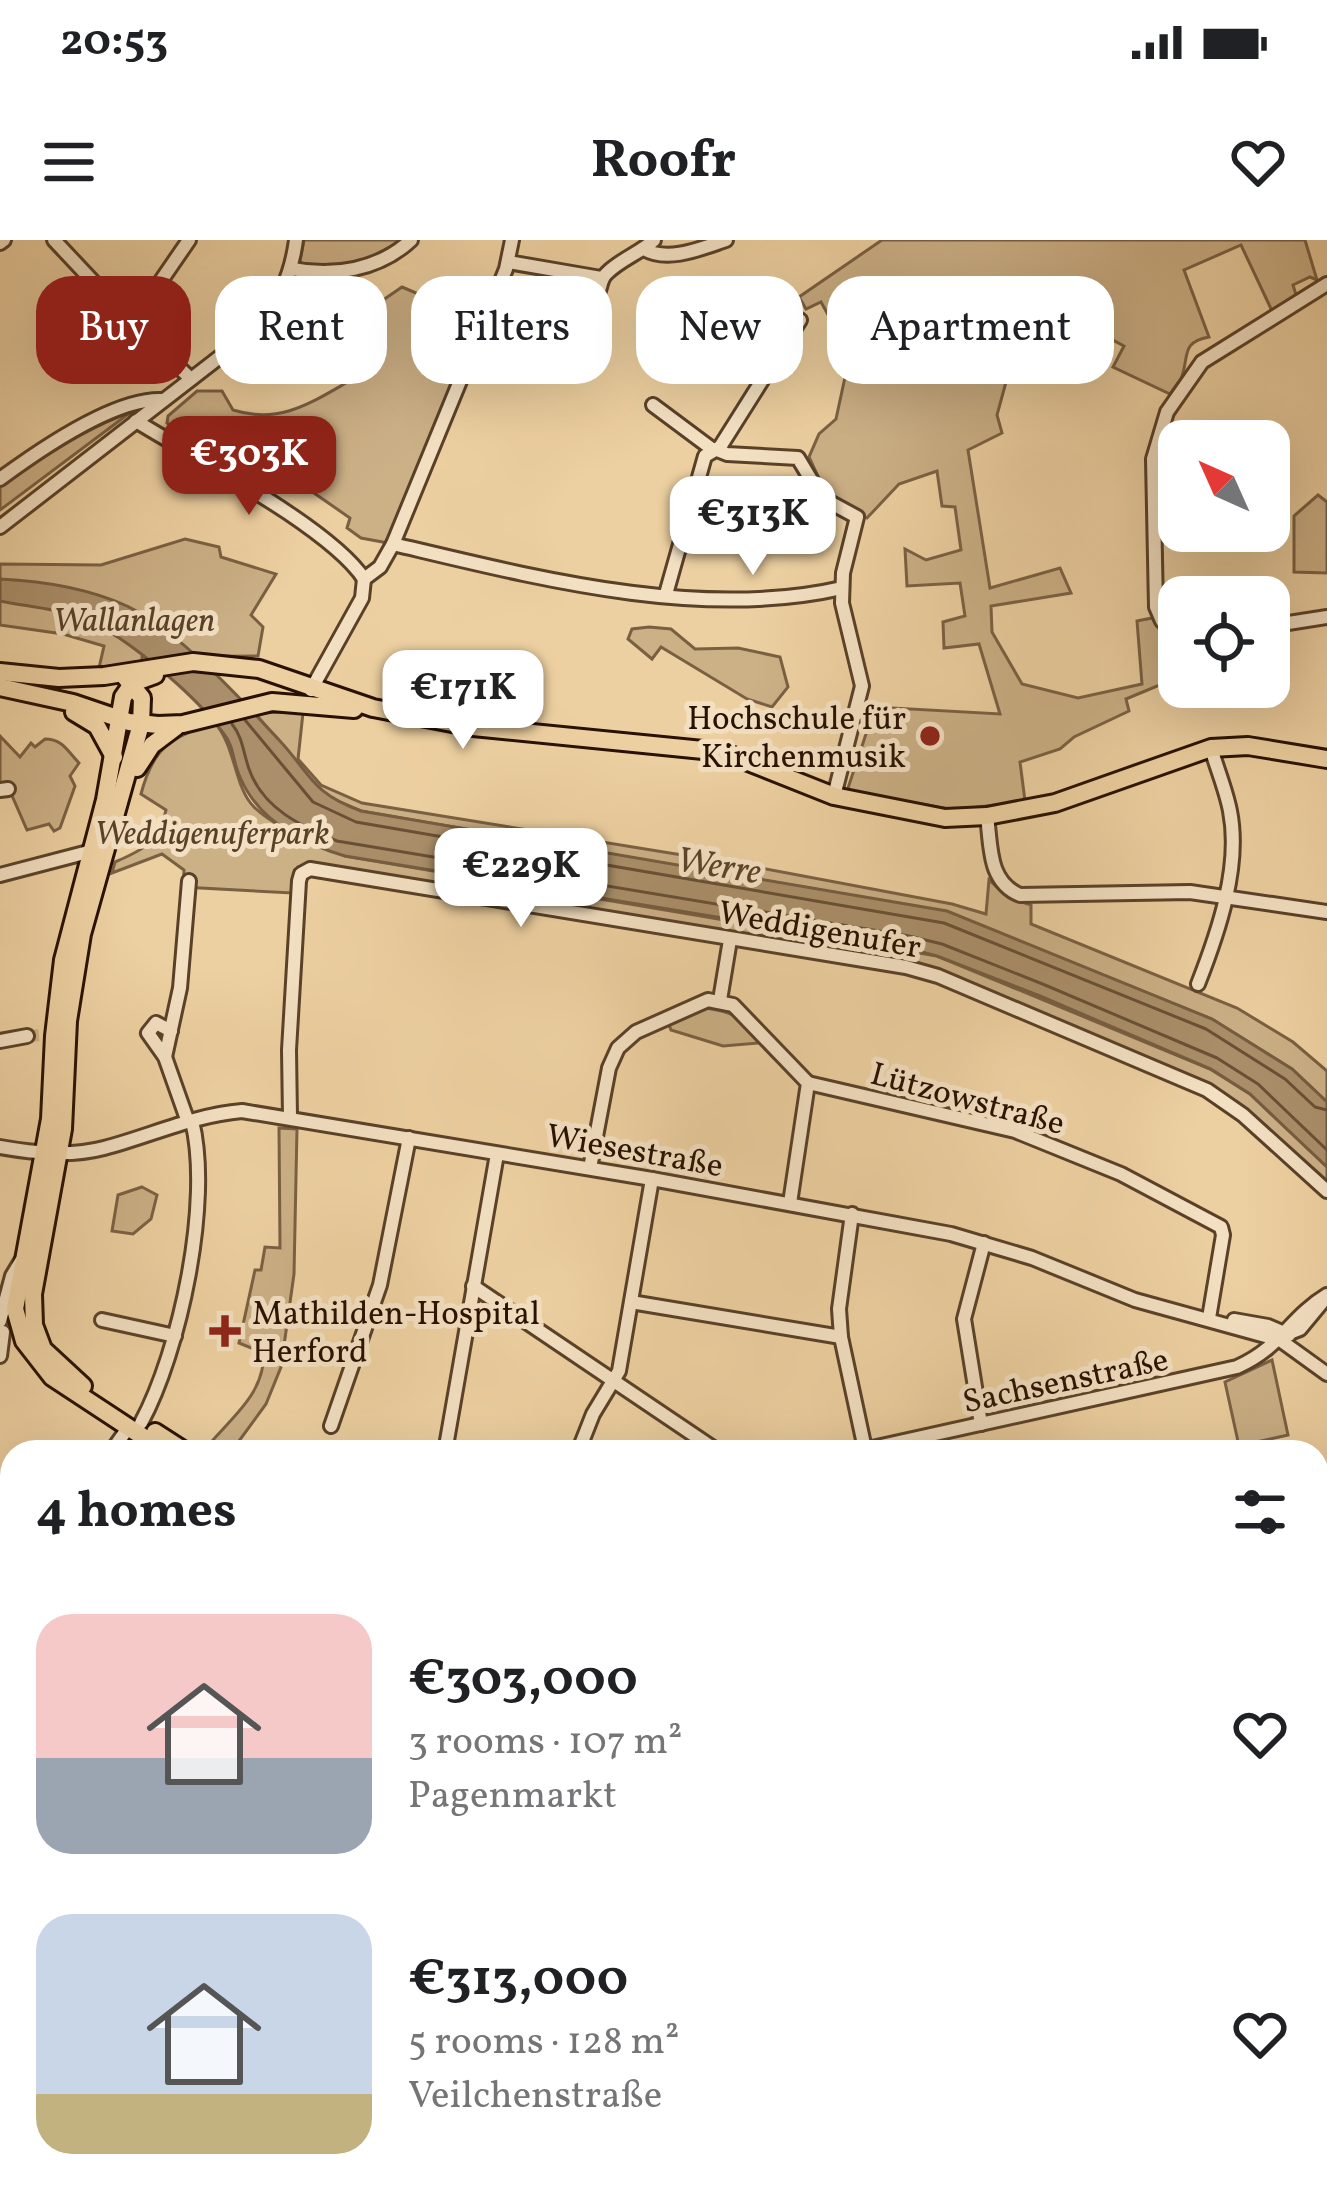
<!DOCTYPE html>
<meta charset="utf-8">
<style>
:root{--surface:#fff;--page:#f2f2f2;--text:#202124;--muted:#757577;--accent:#8f2418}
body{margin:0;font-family:Vollkorn,serif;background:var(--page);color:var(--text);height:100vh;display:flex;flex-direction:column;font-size:45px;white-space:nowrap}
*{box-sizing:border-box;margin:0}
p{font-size:39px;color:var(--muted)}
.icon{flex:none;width:66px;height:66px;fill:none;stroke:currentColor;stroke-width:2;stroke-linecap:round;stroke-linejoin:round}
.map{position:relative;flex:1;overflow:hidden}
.side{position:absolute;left:0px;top:1200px;width:1329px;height:771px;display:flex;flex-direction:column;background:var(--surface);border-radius:36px 36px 0 0;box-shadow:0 12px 48px #0002}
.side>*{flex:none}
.banner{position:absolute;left:36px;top:36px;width:1257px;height:108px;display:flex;gap:24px}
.needle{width:78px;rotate:315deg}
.controls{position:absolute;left:1158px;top:180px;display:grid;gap:24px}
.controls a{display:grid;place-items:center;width:132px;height:132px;border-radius:24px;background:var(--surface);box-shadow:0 12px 48px #0002;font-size:60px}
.price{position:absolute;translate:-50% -102px;padding:0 27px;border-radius:24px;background:#fff;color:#222;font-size:39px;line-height:78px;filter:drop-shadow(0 3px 6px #0008)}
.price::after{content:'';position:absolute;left:50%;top:72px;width:36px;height:27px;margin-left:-18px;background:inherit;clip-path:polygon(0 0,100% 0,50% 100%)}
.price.active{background:var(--accent);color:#fff}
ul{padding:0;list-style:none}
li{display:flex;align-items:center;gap:36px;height:300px;padding:0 36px}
li span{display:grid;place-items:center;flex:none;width:336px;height:240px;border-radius:36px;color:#555}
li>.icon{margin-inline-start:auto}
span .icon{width:144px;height:144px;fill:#fffc;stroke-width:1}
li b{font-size:51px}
h2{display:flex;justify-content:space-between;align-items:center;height:144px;padding:0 36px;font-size:51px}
.pill{padding:0 42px;border-radius:36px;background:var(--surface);box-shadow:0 12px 48px #0002;font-size:42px;line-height:108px}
.pill.active{background:var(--accent);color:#fff}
.status{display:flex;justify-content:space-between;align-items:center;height:84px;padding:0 60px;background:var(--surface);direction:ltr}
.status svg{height:33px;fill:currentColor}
header{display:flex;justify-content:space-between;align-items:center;height:156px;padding:0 36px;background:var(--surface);font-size:54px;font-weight:700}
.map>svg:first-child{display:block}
.green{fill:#ccb086;stroke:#7a6043;stroke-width:3}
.water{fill:#aa8f6a;stroke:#765d40;stroke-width:3}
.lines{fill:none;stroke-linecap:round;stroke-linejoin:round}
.shore{stroke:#695035;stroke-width:3}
.stream{stroke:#765d40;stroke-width:3}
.minor-tunnel{stroke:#cfb389;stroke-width:12;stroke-dasharray:12 6;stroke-linecap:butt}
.minor-casing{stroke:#594128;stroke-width:18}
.major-casing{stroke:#281100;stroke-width:22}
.minor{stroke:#f3e0c2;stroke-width:12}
.major{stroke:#edd0a1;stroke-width:16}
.rail-casing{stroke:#281100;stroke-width:8}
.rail{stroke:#f3e0c2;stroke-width:3;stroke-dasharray:9;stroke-linecap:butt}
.poi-dot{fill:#8f2418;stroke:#f3e0c2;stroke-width:4.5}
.labels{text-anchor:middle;stroke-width:10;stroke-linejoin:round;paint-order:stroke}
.park-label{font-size:33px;font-style:italic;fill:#594128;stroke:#f3e0c2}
.poi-label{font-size:33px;fill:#281100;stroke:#f3e0c2;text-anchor:end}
.street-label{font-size:33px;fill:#281100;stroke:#f3e0c2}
.water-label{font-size:36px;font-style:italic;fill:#5c432a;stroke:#f3e0c2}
</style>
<div class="status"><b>20:53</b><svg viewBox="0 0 49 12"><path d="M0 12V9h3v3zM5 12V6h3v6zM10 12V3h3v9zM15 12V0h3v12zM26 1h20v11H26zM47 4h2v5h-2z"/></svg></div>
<header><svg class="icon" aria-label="menu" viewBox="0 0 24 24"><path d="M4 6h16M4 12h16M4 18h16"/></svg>Roofr<svg class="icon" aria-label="heart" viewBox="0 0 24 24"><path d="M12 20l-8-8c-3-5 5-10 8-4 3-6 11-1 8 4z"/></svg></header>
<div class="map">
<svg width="1327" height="1969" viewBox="0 0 1327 1969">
<rect width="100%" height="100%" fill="#edd0a1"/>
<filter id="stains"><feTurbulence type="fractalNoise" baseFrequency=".00167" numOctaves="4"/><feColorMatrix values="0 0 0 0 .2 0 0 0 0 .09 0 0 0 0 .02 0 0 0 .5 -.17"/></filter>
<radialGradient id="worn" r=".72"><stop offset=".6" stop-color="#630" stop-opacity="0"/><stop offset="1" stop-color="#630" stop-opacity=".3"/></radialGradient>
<!-- green -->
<g class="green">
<polygon points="304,0 404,0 357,24 305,28 300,21"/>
<path d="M882,0H1305L1317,40L1310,37L1293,45L1297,58L1273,73L1241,5L1184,30L1209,97C1181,102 1189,116 1182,136C1182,138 1171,152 1170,154L1113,127L1124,106C1091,86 1059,88 1021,87L997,175L1002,193L968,210L990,348L1060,328L1071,353L991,366L992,392L1022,444L1078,458L1142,444L1137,381L1152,378L1161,392L1174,398L1171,417L1179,437L1126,459L1129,471L1074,497L1060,509L1020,522L1025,561L955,570L847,551L875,467L1000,474L979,404L944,408L943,382L965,376L960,343L907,346L905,309L926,320L961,310L955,267L942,266L937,231L899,244L867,278L828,258L809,217L819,194L836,179L850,114L821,62L806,69L799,57Z"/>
<path d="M402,47L453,69L459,60L487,69L388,303L361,298L347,288L350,278L252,210L238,229L167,183L168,176L197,151H222L233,170C281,185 312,162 353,139L356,129L371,120L379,98L367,71Z"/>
<polygon points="139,166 0,270 0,243 55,204"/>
<polygon points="1318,255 1327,262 1327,333 1294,332 1294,276"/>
<polygon points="185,299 219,307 221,317 276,334 251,375 263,387 258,416 142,417 142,421 99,428 104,406 63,394 0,385 0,324 101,325"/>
<polygon points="649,387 671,389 695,409 738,408 780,417 788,447 772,467 747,459 661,407 652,419 628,399 632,389"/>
<polygon points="289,472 303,473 298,519 321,545 362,563 750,626 952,664 986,674 989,640 1009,658 1031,665 1031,684 1237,768 1293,802 1327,831 1327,862 1292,829 1212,779 947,672 361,571 321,554 255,473"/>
<path d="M215,483C236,507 234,547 254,567C276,589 317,602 345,616L937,716L1210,829L1250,854L1327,927V948L1239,867L938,733L305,625L298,627L292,653L183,647L184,630L162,614L112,633L115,622C143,610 160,602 166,570L141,554C153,508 170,497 215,483Z"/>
<path d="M0,496L20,517L31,503L35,507L45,499C63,499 68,512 79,523L70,536L75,546L60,588L54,591L49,584L27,590L6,542L0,543Z"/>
<path d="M705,768C729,771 750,778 759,803L723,806L671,790L668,782Z"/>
<path d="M279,888L297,889L294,1034L281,1127L266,1164L231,1212H203C226,1181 264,1158 264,1113L239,1103L255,1030H261L265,1007L280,1008Z"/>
<polygon points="142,947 157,955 151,979 133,994 112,991 118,955"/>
<polygon points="1272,1120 1288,1195 1239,1206 1225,1142"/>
<polygon points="0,1775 3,1780 12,1775 12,1935 0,1946"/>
</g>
<!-- water -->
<path class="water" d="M0,339C43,341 87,348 127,366C179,391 241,459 280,501C312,536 312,553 361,571L947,671L1212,779L1292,829L1327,862V927L1250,854L1211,829L1040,756L937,716L906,708L345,616C300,603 258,580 240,537C233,523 234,506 224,494C196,456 118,387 73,375C49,368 24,366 0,361Z"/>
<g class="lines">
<!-- shore -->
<g class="shore">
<polyline points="245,480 313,562 356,582 944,683 1206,789 1285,839 1315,867 1327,870"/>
<path d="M232,484C243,498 243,512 249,529C263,569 301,586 337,601L909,696L942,704L1045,745L1217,818L1258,844L1327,910"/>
</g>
<!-- stream -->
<polyline class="stream" points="856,493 861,477"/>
<!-- minor-tunnel -->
<polyline class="minor-tunnel" points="27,796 41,795"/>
<defs>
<g id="minor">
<polyline points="54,0 132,83 191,139"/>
<polyline points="0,3 4,0"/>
<path d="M644,9C668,23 702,8 726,0"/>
<polyline points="508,22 601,38"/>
<path d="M292,29C333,37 379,30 411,0"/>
<polyline points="132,83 189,0"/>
<path d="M481,89C531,109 564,105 596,57C602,48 599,40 607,33C621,19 640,13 654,0"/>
<polyline points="653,165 712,209"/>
<path d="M136,181C192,216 330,287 364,339"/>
<polyline points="717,210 727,214 798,218 822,258 857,277 843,333 842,363 862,446 834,556"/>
<path d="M0,239C38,211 116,157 163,160"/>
<path d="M0,287L252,92C278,65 291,37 296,0"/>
<path d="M393,304C533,337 699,381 842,348"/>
<polyline points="364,339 380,327 393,304 506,29 512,0"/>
<polyline points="666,354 705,216 720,207 800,80"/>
<polyline points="1269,386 1327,377"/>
<polyline points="1179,388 1162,381 1156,367 1153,219 1167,172 1202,122 1327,44"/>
<polyline points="311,450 362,358 364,339"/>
<polyline points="0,550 8,549"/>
<path d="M987,576C991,606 988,642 1020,655L1190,652L1327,672"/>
<polyline points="0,635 92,611"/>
<path d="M1198,744C1218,693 1241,627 1230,571C1226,550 1217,529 1211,508"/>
<polyline points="720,760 730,700"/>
<polyline points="171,791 156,783 148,793 165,817 188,882"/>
<polyline points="0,801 27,796"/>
<polyline points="165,817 180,748 189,641"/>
<polyline points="808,843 1015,891 1121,934 1221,987 1223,995 1209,1078"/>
<polyline points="290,877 289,810 299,641 301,634 310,629 906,727 938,736 1207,850 1243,875 1327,951"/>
<path d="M0,907C34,913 70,917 104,908C150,896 194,875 242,871L652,939L951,994L1032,1018L1135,1060L1280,1100L1327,1134"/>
<polyline points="590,928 609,828 618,808 636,792 708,760 733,765 808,843 790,963"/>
<polyline points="852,974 839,1069 841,1097 865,1209"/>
<polyline points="473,1046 719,1212"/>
<polyline points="631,1062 841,1097"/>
<polyline points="102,1080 175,1096"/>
<polyline points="1234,1080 1268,1086 1289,1095"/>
<polyline points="0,1081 12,1036 21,1021"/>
<polyline points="1287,1094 1300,1089 1324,1060"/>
<polyline points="0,1116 3,1092"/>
<path d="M141,1183C180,1111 212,961 192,881"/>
<polyline points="981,1184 964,1079 984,1003"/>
<polyline points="331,1186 380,1045 409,898"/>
<polyline points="111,1212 128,1188"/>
<polyline points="445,1212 497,914"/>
<polyline points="578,1212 593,1174 619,1131 652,939"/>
<path d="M854,1212L1237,1127C1282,1107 1289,1078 1327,1055"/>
<polyline points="1317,1266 1327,1264"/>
<polyline points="0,1297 12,1292"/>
<polyline points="0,1429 12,1421"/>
<polyline points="1317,1583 1327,1586"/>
<polyline points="0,1619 12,1612"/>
<polyline points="0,1768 12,1797"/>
<polyline points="1317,1774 1327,1771"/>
<polyline points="1317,1900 1327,1914"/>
<polyline points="140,1959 149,1969"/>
<polyline points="212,1959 230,1969"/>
<polyline points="412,1959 414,1969"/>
<polyline points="559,1959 565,1969"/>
<polyline points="998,1959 1006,1969"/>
<polyline points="1215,1959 1222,1969"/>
<polyline points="287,1969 295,1959"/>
<polyline points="526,1969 537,1959"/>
</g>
<g id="major">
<polyline points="0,432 59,438 104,436 193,422 259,429 373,468 473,487 723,512 834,556 945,578 987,576 1055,563 1211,508 1248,506 1327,519"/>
<polyline points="155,435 133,443 123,457 105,560 63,720 54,796 50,879 15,1069 24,1101 52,1137 166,1212"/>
<polyline points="0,447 73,463 129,482 158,485 183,484 272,462 354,469"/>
<polyline points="74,472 97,486 114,517"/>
<polyline points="137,528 152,505 176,487"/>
<polyline points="83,1146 43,1109 34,1085 33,1054 63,889 68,781 82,694 141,484 142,458 125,437"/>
<polyline points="155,1192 186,1212"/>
<polyline points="188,1969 191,1959"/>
</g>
</defs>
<!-- minor casing -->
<use href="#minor" class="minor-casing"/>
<!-- major casing -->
<use href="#major" class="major-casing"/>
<!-- minor -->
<use href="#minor" class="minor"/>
<!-- major -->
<use href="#major" class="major"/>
<defs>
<g id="rail">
<polyline points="1317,1342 1327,1340"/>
<polyline points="0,1950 12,1939"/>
</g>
</defs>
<!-- rail casing -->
<use href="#rail" class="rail-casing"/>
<!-- rail -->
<use href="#rail" class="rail"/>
</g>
<!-- markers -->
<g class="poi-dot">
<circle cx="930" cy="496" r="12"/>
<path d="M219 1073h12v12h12v12h-12v12h-12v-12h-12v-12h12z"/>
</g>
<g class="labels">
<!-- park labels -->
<g class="park-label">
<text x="134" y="391">Wallanlagen</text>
<text x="212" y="604">Weddigenuferpark</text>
</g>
<!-- poi labels -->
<g class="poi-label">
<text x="906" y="489">Hochschule für<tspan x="906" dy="38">Kirchenmusik</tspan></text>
<text x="252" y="1084" text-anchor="start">Mathilden-Hospital<tspan x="252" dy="38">Herford</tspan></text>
</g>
<!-- street labels -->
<g class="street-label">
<text transform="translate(820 688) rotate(10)" y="12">Weddigenufer</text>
<text transform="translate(968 857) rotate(15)" y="12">Lützowstraße</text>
<text transform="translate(635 909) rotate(10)" y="12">Wiesestraße</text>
<text transform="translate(1065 1139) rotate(-12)" y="12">Sachsenstraße</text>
</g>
<!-- water labels -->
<g class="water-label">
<text transform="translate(719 624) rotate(9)" y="13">Werre</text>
</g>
</g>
<rect width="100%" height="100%" filter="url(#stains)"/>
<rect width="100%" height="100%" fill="url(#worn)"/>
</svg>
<div class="controls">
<a><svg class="needle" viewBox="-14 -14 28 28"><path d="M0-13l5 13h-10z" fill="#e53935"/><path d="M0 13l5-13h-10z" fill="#757577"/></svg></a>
<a><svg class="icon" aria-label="locate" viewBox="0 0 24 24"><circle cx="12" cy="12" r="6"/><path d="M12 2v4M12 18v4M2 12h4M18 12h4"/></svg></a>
</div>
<b class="price active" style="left:249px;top:278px">€303K</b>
<b class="price" style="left:753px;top:338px">€313K</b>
<b class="price" style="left:463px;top:512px">€171K</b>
<b class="price" style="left:521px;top:690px">€229K</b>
<div class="banner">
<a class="pill active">Buy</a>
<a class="pill">Rent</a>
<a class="pill">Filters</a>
<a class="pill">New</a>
<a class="pill">Apartment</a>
</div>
<section class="side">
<h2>4 homes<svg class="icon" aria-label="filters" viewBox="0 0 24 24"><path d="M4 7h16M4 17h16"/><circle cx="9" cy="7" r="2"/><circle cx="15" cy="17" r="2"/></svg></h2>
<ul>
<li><span style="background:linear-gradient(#f6c9c9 60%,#9aa5b1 0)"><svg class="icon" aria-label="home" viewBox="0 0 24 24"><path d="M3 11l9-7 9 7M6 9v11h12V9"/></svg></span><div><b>€303,000</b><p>3 rooms · 107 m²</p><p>Pagenmarkt</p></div><svg class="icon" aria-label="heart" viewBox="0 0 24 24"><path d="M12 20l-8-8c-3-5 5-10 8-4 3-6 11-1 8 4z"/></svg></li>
<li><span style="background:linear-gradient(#c9d6e8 75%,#c2b280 0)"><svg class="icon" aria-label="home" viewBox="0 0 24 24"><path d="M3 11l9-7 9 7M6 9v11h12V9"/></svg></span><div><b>€313,000</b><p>5 rooms · 128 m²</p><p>Veilchenstraße</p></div><svg class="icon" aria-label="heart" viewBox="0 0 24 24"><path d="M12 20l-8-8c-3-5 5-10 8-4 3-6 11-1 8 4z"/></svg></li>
</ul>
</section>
</div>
